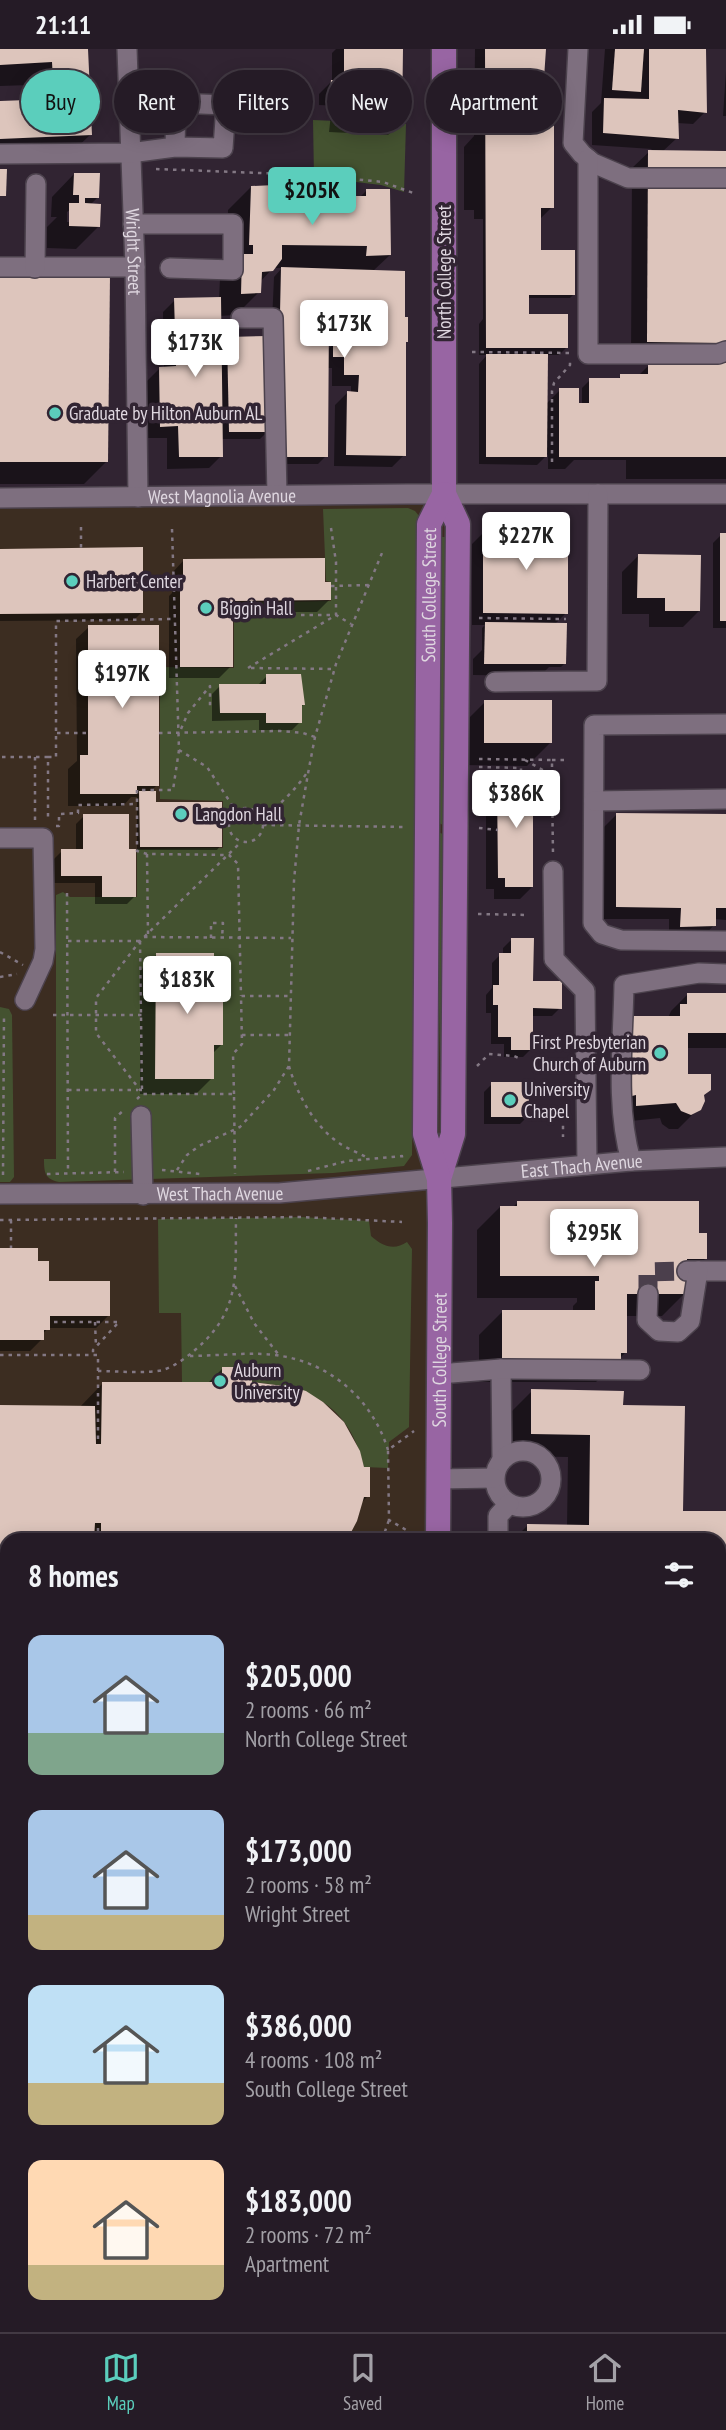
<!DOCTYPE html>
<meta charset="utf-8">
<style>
:root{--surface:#251b26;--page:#312832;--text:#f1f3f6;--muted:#a3a1a7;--line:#423943;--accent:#5bcebc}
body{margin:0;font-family:"PT Sans Narrow",sans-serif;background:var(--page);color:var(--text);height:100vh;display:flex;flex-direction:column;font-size:26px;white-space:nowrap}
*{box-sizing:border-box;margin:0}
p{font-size:23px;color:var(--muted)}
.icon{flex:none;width:38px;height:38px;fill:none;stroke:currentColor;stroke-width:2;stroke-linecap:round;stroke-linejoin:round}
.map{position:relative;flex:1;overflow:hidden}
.details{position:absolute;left:0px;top:1484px;width:726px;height:800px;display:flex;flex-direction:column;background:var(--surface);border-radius:21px 21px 0 0;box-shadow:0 4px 18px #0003,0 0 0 2px var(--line)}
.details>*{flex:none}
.banner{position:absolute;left:21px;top:21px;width:684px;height:63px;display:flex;gap:14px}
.price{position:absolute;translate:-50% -60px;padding:0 16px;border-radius:7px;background:#fff;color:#222;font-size:23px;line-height:46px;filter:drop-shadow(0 2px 4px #0008)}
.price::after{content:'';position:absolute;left:50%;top:42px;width:21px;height:16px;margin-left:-10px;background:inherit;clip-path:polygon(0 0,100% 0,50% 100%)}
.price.active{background:var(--accent);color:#111}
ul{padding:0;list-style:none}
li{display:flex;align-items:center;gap:21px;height:175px;padding:0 28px}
li span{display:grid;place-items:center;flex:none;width:196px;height:140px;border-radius:14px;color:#555}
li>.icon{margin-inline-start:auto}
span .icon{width:84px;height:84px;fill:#fffc;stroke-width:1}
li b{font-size:30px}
h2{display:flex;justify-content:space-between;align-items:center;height:84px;padding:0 28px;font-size:30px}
.pill{padding:0 24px;border-radius:32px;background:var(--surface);box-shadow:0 4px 18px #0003,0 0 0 2px var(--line);font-size:24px;line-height:63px}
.pill.active{background:var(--accent);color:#111}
.status{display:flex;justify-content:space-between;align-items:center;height:49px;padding:0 35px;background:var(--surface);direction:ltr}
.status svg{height:19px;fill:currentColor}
.dock{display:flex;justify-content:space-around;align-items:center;height:98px;border-top:2px solid var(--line);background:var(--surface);font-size:19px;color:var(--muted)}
.dock a{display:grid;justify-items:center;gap:4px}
.dock .active{color:var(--accent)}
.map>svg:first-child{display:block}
.education{fill:#3c2d21}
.green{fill:#445230}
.shadow{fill:#0007;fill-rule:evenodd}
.building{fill:#ddc5bc}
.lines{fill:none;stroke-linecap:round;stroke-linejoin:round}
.minor-tunnel{stroke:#4b3f4c;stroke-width:19;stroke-dasharray:19 10;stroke-linecap:butt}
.minor-casing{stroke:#4c424d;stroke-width:22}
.major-casing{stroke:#4c424d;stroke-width:27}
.path{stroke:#837884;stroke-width:2.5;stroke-dasharray:3.5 5;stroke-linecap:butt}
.minor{stroke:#7e6f7f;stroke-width:19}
.major{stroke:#9865a3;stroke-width:24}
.poi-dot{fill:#5bcebc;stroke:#312432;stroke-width:2.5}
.labels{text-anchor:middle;stroke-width:7;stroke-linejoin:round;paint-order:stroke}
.street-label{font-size:19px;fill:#dfd7e0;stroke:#312432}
.poi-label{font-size:19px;fill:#dfd7e0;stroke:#312432;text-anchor:start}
</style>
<div class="status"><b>21:11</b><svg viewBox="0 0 49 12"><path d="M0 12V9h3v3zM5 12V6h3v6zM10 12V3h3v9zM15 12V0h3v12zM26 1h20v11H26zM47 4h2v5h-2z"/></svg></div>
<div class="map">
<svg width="726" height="2283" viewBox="0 0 726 2283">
<rect width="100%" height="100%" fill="#312432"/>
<!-- education -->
<polygon class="education" points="444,445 458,475 438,1491 7,1491 7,2277 442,2277 442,2283 0,2283 0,449"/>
<!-- green -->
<g class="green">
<polygon points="313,71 406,75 404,143 381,136 314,128"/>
<path d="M408,459L415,462L420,468L412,1106L404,1117L333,1124L59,1133C45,1130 44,1124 44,1110H56V846L63,843L70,848H137V800L223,799V752L160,750V618L234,619V554L331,552V533L326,532L323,460Z"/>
<polygon points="437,488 445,488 445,777 437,773"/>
<polygon points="436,782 445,786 441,1070"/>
<polygon points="0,958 9,960 12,966 14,1128 10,1133 0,1133"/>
<path d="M301,1168L369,1172L371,1187C382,1197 394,1202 407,1193L412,1200L409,1378L389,1393L388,1419L364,1418C350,1357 311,1337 252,1333L251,1318H222V1333H182L181,1264H159L158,1170Z"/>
</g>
<!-- shadow -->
<g class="shadow">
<polygon points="0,0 86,0 90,86 67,108 0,111 0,54 31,52 30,36 0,37"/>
<polygon points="336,0 401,0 400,74 388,86 329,83 331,65 339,57 319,56 319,45 332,32 332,4"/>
<polygon points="475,0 544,0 539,75 552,158 540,170 540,203 574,245 570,249 528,249 528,267 567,298 559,306 546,306 545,356 560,341 577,355 582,355 582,339 590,331 617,331 621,327 638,327 649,316 726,316 726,430 626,430 626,411 574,411 565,420 548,420 548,405 537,416 479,415 479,315 487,306 479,306 479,275 483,270 483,170 474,170 474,161 464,161 464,98 474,87"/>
<polygon points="605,0 704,0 705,63 693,75 677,74 677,89 662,103 726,103 726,298 631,309 632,119 652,100 592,96 592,63 601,54"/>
<polygon points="726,22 726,67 723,67"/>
<path d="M74,125L97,149L90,156L99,177L76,200L47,199V178L57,168H51L52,148ZM71,160V173H67V163Z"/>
<path d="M251,138L273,148L359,149L366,142L390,206L373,222L404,406L392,418L334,417L335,356L347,344H351V337H332V319H327L326,407L318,415H275L272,273L274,228L282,219H273L260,233L259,243L236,266L219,267L220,298L228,290L268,382L260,390H221V407L209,419L167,420V389H148L147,332L160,319H164L163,263L175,251L219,250L220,229L227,218L228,161ZM327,276H353L346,282V295H334L327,301Z"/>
<polygon points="0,225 107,412 84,435 0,435"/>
<polygon points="484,483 566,564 555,575 565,614 561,618 549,618 540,627 473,626 473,610 482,601 482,579 485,576 472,576 472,495"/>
<polygon points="721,486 726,486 726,579 713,579 713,494"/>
<polygon points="0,501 142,563 134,571 0,572"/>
<polygon points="638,507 699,562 683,578 649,578 649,565 622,565 622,523"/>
<polygon points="184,511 324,535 329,551 317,563 231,563 231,617 219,629 169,629 169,547 172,544 172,524"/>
<polygon points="89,578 157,736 149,744 154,755 220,797 217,801 137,801 137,748 131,748 123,757 68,757 68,720 77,712 76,590"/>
<polygon points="267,627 303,656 300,659 300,673 292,681 259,681 259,671 212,672 212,645 220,637 259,635"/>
<polygon points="485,653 550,694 527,717 462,716 462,676"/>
<polygon points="505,726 532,838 520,850 494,850 494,840 486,840 486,750 493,743 493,738"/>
<polygon points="616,766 726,767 726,871 714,870 714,876 702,889 669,889 669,870 604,870 604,778"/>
<polygon points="84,767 127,802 135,847 127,855 95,855 95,834 54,834 54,810 62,802 76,802 76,775"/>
<polygon points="511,891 532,934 560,959 552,967 531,967 531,1000 523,1008 504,1008 504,995 491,995 491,964 486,964 486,946 492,939 492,914 500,906 503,906 503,899"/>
<polygon points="156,906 212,937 222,995 212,1005 212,1029 196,1045 140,1045 140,922"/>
<polygon points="687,946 726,946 726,999 687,999 687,1027 702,1048 702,1056 678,1080 669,1080 662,1075 660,1069 621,1073 617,985 668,969 671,962"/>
<polygon points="492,1035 528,1067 520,1075 484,1075 484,1043"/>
<polygon points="518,1153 697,1186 706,1209 685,1230 685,1244 662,1267 625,1267 625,1304 596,1333 479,1333 479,1286 502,1263 573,1263 573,1257 577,1253 577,1249 477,1249 477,1181 500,1158 513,1158"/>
<polygon points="0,1201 36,1214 47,1233 108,1267 96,1279 48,1279 42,1286 42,1290 30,1302 0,1302"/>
<polygon points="223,1319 251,1335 368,1447 359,1456 344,1491 7,1491 7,1546 0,1546 0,1358 79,1359 102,1335 207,1335"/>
<polygon points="532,1342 621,1358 681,1463 726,1464 726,1595 719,1601 719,1491 513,1491 527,1477 567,1477 568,1408 508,1407 509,1365"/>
<polygon points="719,1766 726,1766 726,1808 719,1807"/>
<polygon points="355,2277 355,2283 200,2283 205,2278"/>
</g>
<!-- building -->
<g class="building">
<polygon points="0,0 88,0 92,86 0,90 0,52 54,50 52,13 0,16"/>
<polygon points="344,0 403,0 402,74 341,71 342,51 362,52 362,43 355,42 355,46 330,45 331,31 344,31"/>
<polygon points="485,0 546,0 541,73 554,73 554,159 541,159 541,201 575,201 575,246 529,246 529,265 568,265 568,299 486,299"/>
<polygon points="615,0 644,0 641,43 612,41"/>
<polygon points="649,0 706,0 707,64 678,61 679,90 603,84 604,49 649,50"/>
<polygon points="648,101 726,102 726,294 647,293"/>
<polygon points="0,120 7,120 6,147 0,147"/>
<polygon points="74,124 100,124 99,149 85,149 85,154 101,155 100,178 69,177 69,154 79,154 79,146 73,146"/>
<polygon points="275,136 275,147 366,147 366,140 390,140 391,206 366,207 367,197 282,196 282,210 273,222 262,223 261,244 241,245 242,205 253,205 253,196 249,196 251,137"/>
<polygon points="281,218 405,222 405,268 408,268 408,293 406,293 406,407 346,406 347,342 358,343 359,326 344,326 344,308 333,308 333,293 358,293 358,268 329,268 328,408 282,408 280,264"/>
<polygon points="0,223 110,226 108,413 0,413"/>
<polygon points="221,248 223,408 179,408 178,377 160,378 159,318 176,317 174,249"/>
<polygon points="268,287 270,383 229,383 227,288"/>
<polygon points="486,305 548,305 547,408 486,408"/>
<polygon points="648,314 726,314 726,408 559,408 559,339 579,339 579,354 589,354 589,329 620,329 620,325 648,325"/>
<polygon points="483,481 568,482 568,565 483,564"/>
<rect x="720" y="484" width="6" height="88"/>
<polygon points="143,498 143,564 0,565 0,500"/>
<polygon points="638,505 701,506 700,562 665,562 665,549 637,549"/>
<polygon points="325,509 325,533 331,533 331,551 233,552 233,618 180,618 180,533 183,533 183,510"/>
<polygon points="485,573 567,574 566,615 484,615"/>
<polygon points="88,576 159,576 159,737 137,737 137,745 80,745 80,706 88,706"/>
<polygon points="266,625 301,625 305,656 302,656 302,674 266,674 266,664 220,664 219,635 266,635"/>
<rect x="484" y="651" width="68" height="43"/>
<polygon points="504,724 533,724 533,838 505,838 505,829 498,829 497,736 504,736"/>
<polygon points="139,742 156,742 156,753 222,753 222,798 140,798"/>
<polygon points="616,764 726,765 726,859 716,859 716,877 680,878 681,859 616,858"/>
<polygon points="83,765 129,765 129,800 136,800 136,848 102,848 102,827 61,827 61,800 83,800"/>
<polygon points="511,889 534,889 533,932 562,932 562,960 533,959 533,1001 511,1001 511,988 498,988 498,956 493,956 493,936 499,936 499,904 511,904"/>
<polygon points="156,904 214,904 214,936 223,936 223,996 214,996 214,1030 155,1030"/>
<polygon points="687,944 726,944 726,984 688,984 688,1025 711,1025 711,1041 704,1046 705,1052 701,1061 691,1066 681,1062 676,1054 636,1057 636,1046 632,1047 632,967 680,967 680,955 687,955"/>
<rect x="491" y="1033" width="38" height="35"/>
<polygon points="517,1152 699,1152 699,1184 707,1184 707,1210 687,1210 687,1245 627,1245 627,1304 621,1304 621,1311 502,1311 502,1261 595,1261 595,1232 599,1232 599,1227 500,1227 500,1157 517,1157"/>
<polygon points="0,1199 38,1199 38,1212 49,1212 49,1232 110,1232 110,1267 50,1267 50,1281 44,1281 44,1291 0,1291"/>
<polygon points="222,1318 251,1318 252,1333 292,1338 306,1342 323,1353 344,1373 360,1402 364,1418 370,1418 370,1448 364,1448 357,1472 347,1491 101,1491 101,1474 95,1474 94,1491 7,1491 7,1523 0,1523 0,1356 95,1357 96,1395 101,1395 102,1333 222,1333"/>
<polygon points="531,1340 624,1342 623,1356 685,1357 683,1462 726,1462 726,1594 719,1594 719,1491 527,1491 527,1475 589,1476 590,1386 531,1385"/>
<polygon points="719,1764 726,1764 726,1785 719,1784"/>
<rect x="719" y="2199" width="7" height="50"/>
<rect x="205" y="2277" width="152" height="6"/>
</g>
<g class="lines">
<!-- minor-tunnel -->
<polyline class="minor-tunnel" points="648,1245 648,1223 687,1222"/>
<defs>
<g id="minor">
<path id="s1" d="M127,0L135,218L138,448"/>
<polyline points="578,0 573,94 582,105 593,114 628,129 726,129"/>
<polyline points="0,105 130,104 175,98 223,99 226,56 176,54 175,98"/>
<polyline points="588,110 588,305 718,305 726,302"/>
<polyline points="133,175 233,175 233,221 170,219"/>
<polyline points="0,218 135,218"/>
<polyline points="35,219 36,135"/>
<polyline points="241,269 273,269 277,446"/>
<path id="s2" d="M0,449L408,445H726"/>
<polyline points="495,633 597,632 598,445"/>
<polyline points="726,675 594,676 593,874 602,885 621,891 726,892"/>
<polyline points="594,752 726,750"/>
<polyline points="0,789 43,789 45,900 43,912 25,951"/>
<polyline points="553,822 554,910 585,942 587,1116"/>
<polyline points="141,1067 143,1146"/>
<path d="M631,1112C615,1055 623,994 624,936L699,924L726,925"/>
<path id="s3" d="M0,1145L279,1144L631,1112L726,1108"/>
<polyline points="687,1222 726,1222"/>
<polyline points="648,1245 647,1271 659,1282 678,1283 690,1272 698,1222"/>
<polyline points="501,1320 502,1410"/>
<polyline points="439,1325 501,1320 640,1321"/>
<circle cx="523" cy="1430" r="28"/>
<polyline points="438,1430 494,1429"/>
<polyline points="498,1491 498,1467 509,1455"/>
<polyline points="0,1564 7,1564"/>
<polyline points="719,1658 726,1658"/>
<polyline points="719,1710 726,1711"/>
<polyline points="719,1742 726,1742"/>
<polyline points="719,1811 726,1811"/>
<polyline points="719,1924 726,1924"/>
<polyline points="0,1978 7,1977"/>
<polyline points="0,2018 7,2016"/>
<polyline points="0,2123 7,2123"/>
<polyline points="719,2167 726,2167"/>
<polyline points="0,2193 7,2194"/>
<polyline points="167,2277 167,2283"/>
<polyline points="471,2277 474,2283"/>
<polyline points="592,2277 663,2277"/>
<polyline points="695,2277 726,2277"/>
<polyline points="56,2283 56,2277"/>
</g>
<g id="major">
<polyline points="439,1130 453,1085 458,475 444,445 444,0"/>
<path id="s4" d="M438,1491L440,1174L439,1130L425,1085L429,475L444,445"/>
<polyline points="442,2277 442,2283"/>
</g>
</defs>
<!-- minor casing -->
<use href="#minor" class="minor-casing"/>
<!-- major casing -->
<use href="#major" class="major-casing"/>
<!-- path -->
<g class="path">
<polyline points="156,120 313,126 383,133 416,145"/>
<polyline points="472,303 570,304"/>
<polyline points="552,413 552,342 554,334 570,316 570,310"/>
<polyline points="81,478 81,499"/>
<polyline points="172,480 179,701 207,718 236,762"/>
<polyline points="331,537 370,536"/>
<polyline points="233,566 336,566 336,513 331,479"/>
<polyline points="479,569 566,570"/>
<polyline points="248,619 336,566 351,575"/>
<polyline points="251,619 335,620"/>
<polyline points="181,680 188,664 210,637 210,660"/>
<polyline points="57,684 88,684"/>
<polyline points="159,684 280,682 303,684 315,688"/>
<polyline points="179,701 173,741 137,741 137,802 147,805 229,806 238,815 241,947"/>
<polyline points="2,708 48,708 48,771"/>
<polyline points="35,708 35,771"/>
<polyline points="48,708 56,708 56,572 174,570"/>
<polyline points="479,710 552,711 552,733"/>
<polyline points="525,711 546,723 552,737 553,805"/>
<polyline points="552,711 568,711"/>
<polyline points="479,718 521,719 521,724"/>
<circle cx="246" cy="776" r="17"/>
<path d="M262,770C279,756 296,741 308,722"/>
<polyline points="263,776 407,778"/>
<polyline points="56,777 59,777 59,765 78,764 78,756 137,755"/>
<polyline points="479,779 498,781"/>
<polyline points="147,805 148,885"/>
<polyline points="67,844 68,1124"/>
<polyline points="478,865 529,866"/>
<polyline points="144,888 291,889"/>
<polyline points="211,889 211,874 223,874 222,889"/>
<polyline points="68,892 140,892"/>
<polyline points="140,892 142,1043"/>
<polyline points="0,903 23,916"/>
<polyline points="0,928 17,925"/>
<polyline points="53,966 142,966"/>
<polyline points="242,986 290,986"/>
<path d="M289,1017C297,1045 314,1077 339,1094C348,1100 359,1104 368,1109"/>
<polyline points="477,1017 489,1005 514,1007 521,1010"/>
<polyline points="68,1041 138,1041"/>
<polyline points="142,1041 140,1041 96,984 96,949 140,892 241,793"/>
<polyline points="234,1045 233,1005 242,995 241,947 290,947"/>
<polyline points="137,1050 142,1045 234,1045 235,1125"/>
<polyline points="558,1061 563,1071 563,1088"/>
<polyline points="162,1121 200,1125"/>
<polyline points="177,1121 187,1106 199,1097 240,1078 274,1041 289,1017 294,832 299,776 309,719 315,688 336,615 382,504"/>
<polyline points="308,1122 347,1112 402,1107 402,1109"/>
<polyline points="115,1123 115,1069 124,1061"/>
<polyline points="47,1125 124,1123"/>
<polyline points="3,1126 4,966"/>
<polyline points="0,1171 301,1168 402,1173"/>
<polyline points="11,1171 11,1199"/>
<polyline points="235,1237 254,1274 278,1305"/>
<polyline points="54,1273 119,1273 93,1301 93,1306"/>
<polyline points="95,1273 96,1298"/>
<polyline points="0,1306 98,1306 98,1395"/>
<path d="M190,1307C216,1307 257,1302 281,1307C332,1315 373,1352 388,1401"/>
<path d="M98,1322C117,1322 146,1325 163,1321C175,1317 186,1309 195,1301C242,1261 235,1225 236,1169"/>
<polyline points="413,1485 389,1471 388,1401 414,1382"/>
<polyline points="98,1491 98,1474"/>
<polyline points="382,1491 389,1471"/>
<polyline points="719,2257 726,2257"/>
<polyline points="107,2283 110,2277"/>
</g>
<!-- minor -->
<use href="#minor" class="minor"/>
<!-- major -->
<use href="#major" class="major"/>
</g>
<!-- markers -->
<g class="poi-dot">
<circle cx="55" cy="364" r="7"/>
<circle cx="72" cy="532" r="7"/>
<circle cx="206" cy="559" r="7"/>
<circle cx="181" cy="765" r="7"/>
<circle cx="660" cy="1004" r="7"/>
<circle cx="510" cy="1051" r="7"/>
<circle cx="220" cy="1332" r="7"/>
</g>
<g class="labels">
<!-- street labels -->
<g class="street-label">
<text dy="7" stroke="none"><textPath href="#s1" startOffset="203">Wright Street</textPath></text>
<text transform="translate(444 223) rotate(-90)" y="7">North College Street</text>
<text dy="7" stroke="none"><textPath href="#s2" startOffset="222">West Magnolia Avenue</textPath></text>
<text dy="7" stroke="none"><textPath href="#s4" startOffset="947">South College Street</textPath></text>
<text dy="7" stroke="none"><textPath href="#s3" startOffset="583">East Thach Avenue</textPath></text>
<text dy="7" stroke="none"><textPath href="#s3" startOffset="220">West Thach Avenue</textPath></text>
<text dy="7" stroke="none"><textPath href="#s4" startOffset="180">South College Street</textPath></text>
</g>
<!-- poi labels -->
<g class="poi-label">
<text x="69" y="371">Graduate by Hilton Auburn AL</text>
<text x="86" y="539">Harbert Center</text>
<text x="220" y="566">Biggin Hall</text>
<text x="195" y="772">Langdon Hall</text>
<text x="646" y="1000" text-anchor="end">First Presbyterian<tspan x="646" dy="22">Church of Auburn</tspan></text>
<text x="524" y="1047">University<tspan x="524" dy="22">Chapel</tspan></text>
<text x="234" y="1328">Auburn<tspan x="234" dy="22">University</tspan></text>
</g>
</g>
</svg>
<b class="price active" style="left:312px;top:178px">$205K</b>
<b class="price" style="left:344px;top:311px">$173K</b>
<b class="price" style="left:195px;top:330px">$173K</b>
<b class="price" style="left:526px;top:523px">$227K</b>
<b class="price" style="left:122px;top:661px">$197K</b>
<b class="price" style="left:516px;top:781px">$386K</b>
<b class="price" style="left:187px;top:967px">$183K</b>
<b class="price" style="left:594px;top:1220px">$295K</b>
<div class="banner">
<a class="pill active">Buy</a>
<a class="pill">Rent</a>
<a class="pill">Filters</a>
<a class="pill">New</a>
<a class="pill">Apartment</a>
</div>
<section class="details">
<h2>8 homes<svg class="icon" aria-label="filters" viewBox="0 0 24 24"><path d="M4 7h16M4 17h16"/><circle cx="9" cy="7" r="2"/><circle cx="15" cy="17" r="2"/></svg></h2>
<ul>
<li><span style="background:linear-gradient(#a9c7e8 70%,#7fa58c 0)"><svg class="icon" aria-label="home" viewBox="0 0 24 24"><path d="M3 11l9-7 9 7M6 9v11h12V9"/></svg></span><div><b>$205,000</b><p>2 rooms · 66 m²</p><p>North College Street</p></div></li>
<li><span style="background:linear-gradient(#a9c7e8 75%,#c2b280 0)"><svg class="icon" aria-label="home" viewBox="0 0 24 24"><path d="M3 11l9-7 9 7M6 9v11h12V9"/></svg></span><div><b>$173,000</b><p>2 rooms · 58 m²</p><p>Wright Street</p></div></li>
<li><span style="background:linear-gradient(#bfe0f5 70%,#c2b280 0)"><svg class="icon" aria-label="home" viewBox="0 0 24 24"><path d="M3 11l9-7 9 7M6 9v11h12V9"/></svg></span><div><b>$386,000</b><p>4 rooms · 108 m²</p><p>South College Street</p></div></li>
<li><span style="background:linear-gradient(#ffd9b3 75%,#c2b280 0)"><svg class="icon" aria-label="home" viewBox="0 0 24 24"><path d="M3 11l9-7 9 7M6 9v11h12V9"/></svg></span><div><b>$183,000</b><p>2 rooms · 72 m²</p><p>Apartment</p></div></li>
</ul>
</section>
</div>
<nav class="dock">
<a class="active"><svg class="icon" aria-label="map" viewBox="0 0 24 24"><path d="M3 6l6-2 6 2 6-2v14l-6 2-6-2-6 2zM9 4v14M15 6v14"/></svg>Map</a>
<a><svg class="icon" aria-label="saved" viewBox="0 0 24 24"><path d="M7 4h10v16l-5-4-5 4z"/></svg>Saved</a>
<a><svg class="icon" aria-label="home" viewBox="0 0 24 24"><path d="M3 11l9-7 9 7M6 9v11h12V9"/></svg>Home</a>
</nav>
